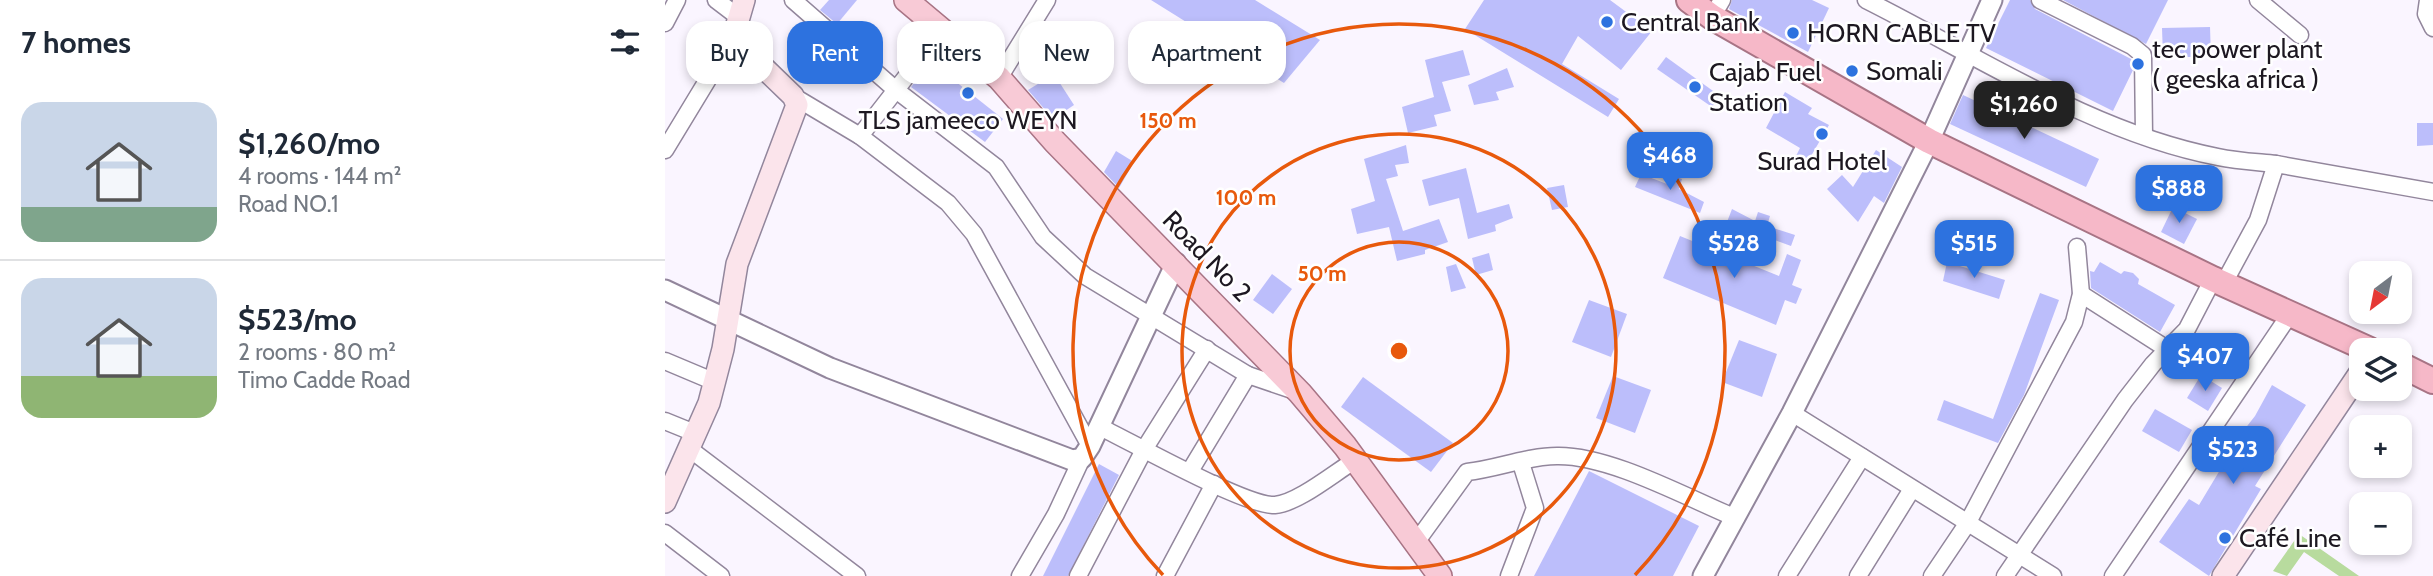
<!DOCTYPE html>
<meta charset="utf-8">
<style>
:root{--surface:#fff;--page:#f2f2f3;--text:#1f2937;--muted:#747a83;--line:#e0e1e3;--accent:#2d72df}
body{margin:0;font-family:Cabin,sans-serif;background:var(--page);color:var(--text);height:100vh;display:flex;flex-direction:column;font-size:26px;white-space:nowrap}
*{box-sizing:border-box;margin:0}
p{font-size:23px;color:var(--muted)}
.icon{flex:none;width:38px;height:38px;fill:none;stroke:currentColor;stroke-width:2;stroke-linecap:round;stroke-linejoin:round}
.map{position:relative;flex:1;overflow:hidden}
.drawer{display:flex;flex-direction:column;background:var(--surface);width:665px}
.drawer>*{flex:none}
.guide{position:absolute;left:21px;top:21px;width:665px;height:63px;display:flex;gap:14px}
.needle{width:46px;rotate:212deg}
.tools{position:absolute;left:1684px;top:261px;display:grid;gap:14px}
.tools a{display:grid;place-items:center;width:63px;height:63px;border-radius:14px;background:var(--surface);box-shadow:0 4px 10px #0003;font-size:35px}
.price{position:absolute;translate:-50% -60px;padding:0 16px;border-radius:14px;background:var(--accent);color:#fff;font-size:23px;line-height:46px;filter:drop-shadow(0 2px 4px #0008)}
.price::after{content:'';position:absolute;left:50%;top:42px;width:21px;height:16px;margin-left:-10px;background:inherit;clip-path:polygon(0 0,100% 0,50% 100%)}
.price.active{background:#222;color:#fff}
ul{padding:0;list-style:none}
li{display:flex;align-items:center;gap:21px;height:175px;padding:0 21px}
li+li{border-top:2px solid var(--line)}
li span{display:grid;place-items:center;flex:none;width:196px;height:140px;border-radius:21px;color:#555}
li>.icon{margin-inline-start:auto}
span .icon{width:84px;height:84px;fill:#fffc;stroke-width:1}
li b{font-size:30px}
h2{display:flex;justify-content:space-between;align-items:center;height:84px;padding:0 21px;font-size:30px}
.pill{padding:0 24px;border-radius:21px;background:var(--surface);box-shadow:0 4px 10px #0003;font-size:24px;line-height:63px}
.pill.active{background:var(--accent);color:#fff}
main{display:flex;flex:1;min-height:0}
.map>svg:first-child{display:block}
.park{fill:#b8db9e}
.building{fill:#bcbefb}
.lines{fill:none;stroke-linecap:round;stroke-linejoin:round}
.minor-casing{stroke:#92869c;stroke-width:19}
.tertiary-casing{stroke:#92869c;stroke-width:23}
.secondary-casing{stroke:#92869c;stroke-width:24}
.primary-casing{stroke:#a87485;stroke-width:26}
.trunk-casing{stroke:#a87485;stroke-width:28}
.minor{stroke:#fff;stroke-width:16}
.tertiary{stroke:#fff;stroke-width:19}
.secondary{stroke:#fbe4eb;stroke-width:21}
.primary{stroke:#f8cad6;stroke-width:23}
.trunk{stroke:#f6b8c8;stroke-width:24}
.ring{fill:none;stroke:#e8590c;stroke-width:3.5}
.poi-dot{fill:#2d72df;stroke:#fff;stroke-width:2.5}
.labels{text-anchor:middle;stroke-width:5;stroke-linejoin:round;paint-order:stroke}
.poi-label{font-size:26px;fill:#1d1821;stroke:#fff;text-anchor:start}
.street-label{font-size:26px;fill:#1d1821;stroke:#fff}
.centre{fill:#e8590c;stroke:#fff;stroke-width:3.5}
.ring-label{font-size:21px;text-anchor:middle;font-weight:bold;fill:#e8590c;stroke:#fff;stroke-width:5;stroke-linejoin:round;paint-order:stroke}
</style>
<main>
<section class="drawer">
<h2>7 homes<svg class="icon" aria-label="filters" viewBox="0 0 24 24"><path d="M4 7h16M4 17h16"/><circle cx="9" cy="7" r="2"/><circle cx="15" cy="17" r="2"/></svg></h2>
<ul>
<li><span style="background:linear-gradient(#c9d6e8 75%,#7fa58c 0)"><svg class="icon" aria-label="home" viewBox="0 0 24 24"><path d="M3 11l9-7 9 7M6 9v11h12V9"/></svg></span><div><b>$1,260/mo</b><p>4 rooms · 144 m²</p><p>Road NO.1</p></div></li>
<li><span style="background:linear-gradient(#c9d6e8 70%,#8fb573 0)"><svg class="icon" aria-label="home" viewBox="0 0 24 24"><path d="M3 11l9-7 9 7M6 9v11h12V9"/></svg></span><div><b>$523/mo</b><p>2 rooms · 80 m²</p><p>Timo Cadde Road</p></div></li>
</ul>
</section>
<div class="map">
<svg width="1768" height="576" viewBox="0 0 1768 576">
<rect width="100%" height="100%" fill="#faf5ff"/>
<!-- park -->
<polygon class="park" points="1634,534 1694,576 1674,576 1639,552 1622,576 1608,571"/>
<!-- building -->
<g class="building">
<polygon points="164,0 192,0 172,24 155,10"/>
<polygon points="486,0 590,0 655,40 619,83"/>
<polygon points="819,0 945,0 987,31 956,70 913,36 897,64 954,99 943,117 800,29"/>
<polygon points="1067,0 1147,0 1164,8 1143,52 1064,9"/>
<polygon points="1345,0 1365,0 1370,9 1468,60 1468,70 1448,111 1321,48"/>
<polygon points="1398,0 1503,0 1481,44"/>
<polygon points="1545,27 1546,57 1498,57 1497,28"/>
<polygon points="798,50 805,75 777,82 786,111 769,115 772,126 743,133 737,107 769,97 760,60"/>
<polygon points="1001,57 1055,96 1047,107 992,69"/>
<polygon points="266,62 338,119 320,142 246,87"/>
<polygon points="842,68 849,87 831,92 834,100 809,105 803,85"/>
<polygon points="389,74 409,105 388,119 363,90"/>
<polygon points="1120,92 1147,108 1143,114 1164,125 1142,163 1131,156 1135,148 1101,128"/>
<polygon points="1298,95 1434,159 1421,187 1285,124"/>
<polygon points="1752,123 1768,123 1768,145 1752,146"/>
<polygon points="741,145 744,163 730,165 733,176 721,179 738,231 774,219 783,242 760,250 760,254 732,261 724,227 692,234 686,209 710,201 699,159"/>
<polygon points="1211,150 1237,167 1219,203 1209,196 1193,222 1162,189 1177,175 1188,187"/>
<polygon points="451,151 469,162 454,188 439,172"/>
<polygon points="801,168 812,213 844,204 848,218 830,225 831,231 803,239 794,198 764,206 757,180"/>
<polygon points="976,174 1002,184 1005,175 1017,179 1014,189 1039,202 1035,213 970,187"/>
<polygon points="899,185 903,207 887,210 882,188"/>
<polygon points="1508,207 1532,219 1519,244 1496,232"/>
<polygon points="1067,209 1090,221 1093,212 1105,216 1102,226 1130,235 1126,246 1062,222"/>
<polygon points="1015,236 1114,276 1122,254 1136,260 1127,285 1137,289 1131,304 1120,300 1111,325 998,278"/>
<polygon points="824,253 828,270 811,275 807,258"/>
<polygon points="1282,262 1340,280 1334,299 1278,281"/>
<polygon points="1435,262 1456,274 1459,271 1468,273 1474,279 1473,284 1510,305 1495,332 1426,288 1425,271 1429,272"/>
<polygon points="791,264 801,288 786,292 781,267"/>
<polygon points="607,274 627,289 608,314 588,300"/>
<polygon points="1375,293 1394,300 1359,395 1333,443 1272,420 1279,400 1328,419"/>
<polygon points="924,300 962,314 946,357 907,342"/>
<polygon points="1074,340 1112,354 1097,397 1057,382"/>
<polygon points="1536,375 1557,388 1543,411 1522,398"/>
<polygon points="948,376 986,390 970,433 931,418"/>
<polygon points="698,377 788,443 766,472 676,407"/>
<polygon points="1607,385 1641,405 1590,486 1596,489 1544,576 1494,542 1524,499 1534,505 1564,455 1561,453 1590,416"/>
<polygon points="1490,409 1527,430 1514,452 1477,431"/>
<polygon points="434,464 454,475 403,576 378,576"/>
<polygon points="924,471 1034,526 1008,576 869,576"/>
</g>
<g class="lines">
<defs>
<g id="minor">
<polyline points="51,0 72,16"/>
<polyline points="128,0 231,90 331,167 378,237 420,276 583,375 630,391"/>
<path d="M1201,0C1313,56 1428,133 1553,157C1572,161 1592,162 1611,164"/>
<polyline points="1375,0 1467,46 1478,55 1479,136"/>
<polyline points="1593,0 1635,35"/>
<polyline points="1763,0 1761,14 1768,28"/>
<polyline points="1047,17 1057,0"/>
<polyline points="0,23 12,0"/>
<polyline points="334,78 382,0"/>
<polyline points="128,96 195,136 283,203 309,234 425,446"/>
<polyline points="195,136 276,32"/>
<polyline points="0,150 68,38"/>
<polyline points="1559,283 1593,220 1611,164 1768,192"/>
<polyline points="1416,294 1502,349"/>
<polyline points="0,361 50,382"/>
<polyline points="1127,413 1388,576"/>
<polyline points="0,421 32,434"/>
<path d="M435,427C468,443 582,507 610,505C633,503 669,473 689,461"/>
<polyline points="26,450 192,576"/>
<polyline points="525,471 583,375"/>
<polyline points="0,533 56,576"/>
<path d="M752,541L802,472C832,469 862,456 892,456C945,455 1022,498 1071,518"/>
<polyline points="355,576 391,514 417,458"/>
<polyline points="413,576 480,448 542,349"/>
<polyline points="500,576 549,484"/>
<polyline points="844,576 870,508 856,463"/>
<polyline points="1122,576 1197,457"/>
<polyline points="1193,576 1247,489"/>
<polyline points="1267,576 1302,524 1409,322 1416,294 1412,247"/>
<polyline points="1340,576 1460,400 1488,364 1522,329 1548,279"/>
<polyline points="1448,576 1625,314"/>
</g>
<g id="tertiary">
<polyline points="0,290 165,368 407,460 417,458 425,446 511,263"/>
<polyline points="1038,576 1127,413 1264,141 1327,0"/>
</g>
<g id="secondary">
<polyline points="0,502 44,403 58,349 72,264 132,105 128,96 68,38 79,0"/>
<polyline points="1558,576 1696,371"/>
</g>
<polyline id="primary" points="241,0 334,78 390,142 635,393 680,446 775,576"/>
<g id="trunk">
<polyline points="1024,0 1047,17 1264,141 1548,279 1705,350"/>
<polyline points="1734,364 1768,381"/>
</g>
</defs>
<!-- minor casing -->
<use href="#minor" class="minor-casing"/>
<!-- tertiary casing -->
<use href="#tertiary" class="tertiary-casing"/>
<!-- secondary casing -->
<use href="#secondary" class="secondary-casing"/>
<!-- primary casing -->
<use href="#primary" class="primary-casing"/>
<!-- trunk casing -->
<use href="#trunk" class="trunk-casing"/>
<!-- minor -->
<use href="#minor" class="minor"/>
<!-- tertiary -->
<use href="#tertiary" class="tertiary"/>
<!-- secondary -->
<use href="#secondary" class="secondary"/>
<!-- primary -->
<use href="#primary" class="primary"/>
<!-- trunk -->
<use href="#trunk" class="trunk"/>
</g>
<!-- distance rings -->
<g class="ring">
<circle cx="734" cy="351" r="109"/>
<circle cx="734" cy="351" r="217"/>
<path d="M498 575A326 326 0 1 1 970 575"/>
</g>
<!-- markers -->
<g class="poi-dot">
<circle cx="942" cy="22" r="7"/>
<circle cx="1128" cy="33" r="7"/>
<circle cx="1473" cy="64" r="7"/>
<circle cx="1187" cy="71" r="7"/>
<circle cx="1030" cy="87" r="7"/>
<circle cx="303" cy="93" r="7"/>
<circle cx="1157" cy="134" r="7"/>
<circle cx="1560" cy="538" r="7"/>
</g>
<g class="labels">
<!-- poi labels -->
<g class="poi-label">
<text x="956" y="31">Central Bank</text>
<text x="1142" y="42">HORN CABLE TV</text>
<text x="1487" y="58">tec power plant<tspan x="1487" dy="30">( geeska africa )</tspan></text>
<text x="1201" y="80">Somali</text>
<text x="1044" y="81">Cajab Fuel<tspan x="1044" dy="30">Station</tspan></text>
<text x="303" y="129" text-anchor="middle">TLS jameeco WEYN</text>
<text x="1157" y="170" text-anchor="middle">Surad Hotel</text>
<text x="1574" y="547">Café Line</text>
</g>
<!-- street labels -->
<g class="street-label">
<text transform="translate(542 256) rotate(46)" y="9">Road No 2</text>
</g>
</g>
<circle cx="734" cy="351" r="10" class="centre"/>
<g class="ring-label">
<text x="503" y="128">150 m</text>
<text x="581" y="205">100 m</text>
<text x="657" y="281">50 m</text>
</g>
</svg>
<div class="tools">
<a><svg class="needle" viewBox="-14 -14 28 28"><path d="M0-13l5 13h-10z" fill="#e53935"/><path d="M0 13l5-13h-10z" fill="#747a83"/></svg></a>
<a><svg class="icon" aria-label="layers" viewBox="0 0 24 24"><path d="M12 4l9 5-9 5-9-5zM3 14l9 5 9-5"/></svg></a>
<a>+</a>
<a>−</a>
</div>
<b class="price active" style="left:1359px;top:141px">$1,260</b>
<b class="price" style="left:1005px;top:192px">$468</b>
<b class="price" style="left:1514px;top:225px">$888</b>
<b class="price" style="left:1069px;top:280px">$528</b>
<b class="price" style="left:1309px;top:280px">$515</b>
<b class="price" style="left:1540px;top:393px">$407</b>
<b class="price" style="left:1568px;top:486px">$523</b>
<div class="guide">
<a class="pill">Buy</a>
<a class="pill active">Rent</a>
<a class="pill">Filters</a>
<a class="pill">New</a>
<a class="pill">Apartment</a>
</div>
</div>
</main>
